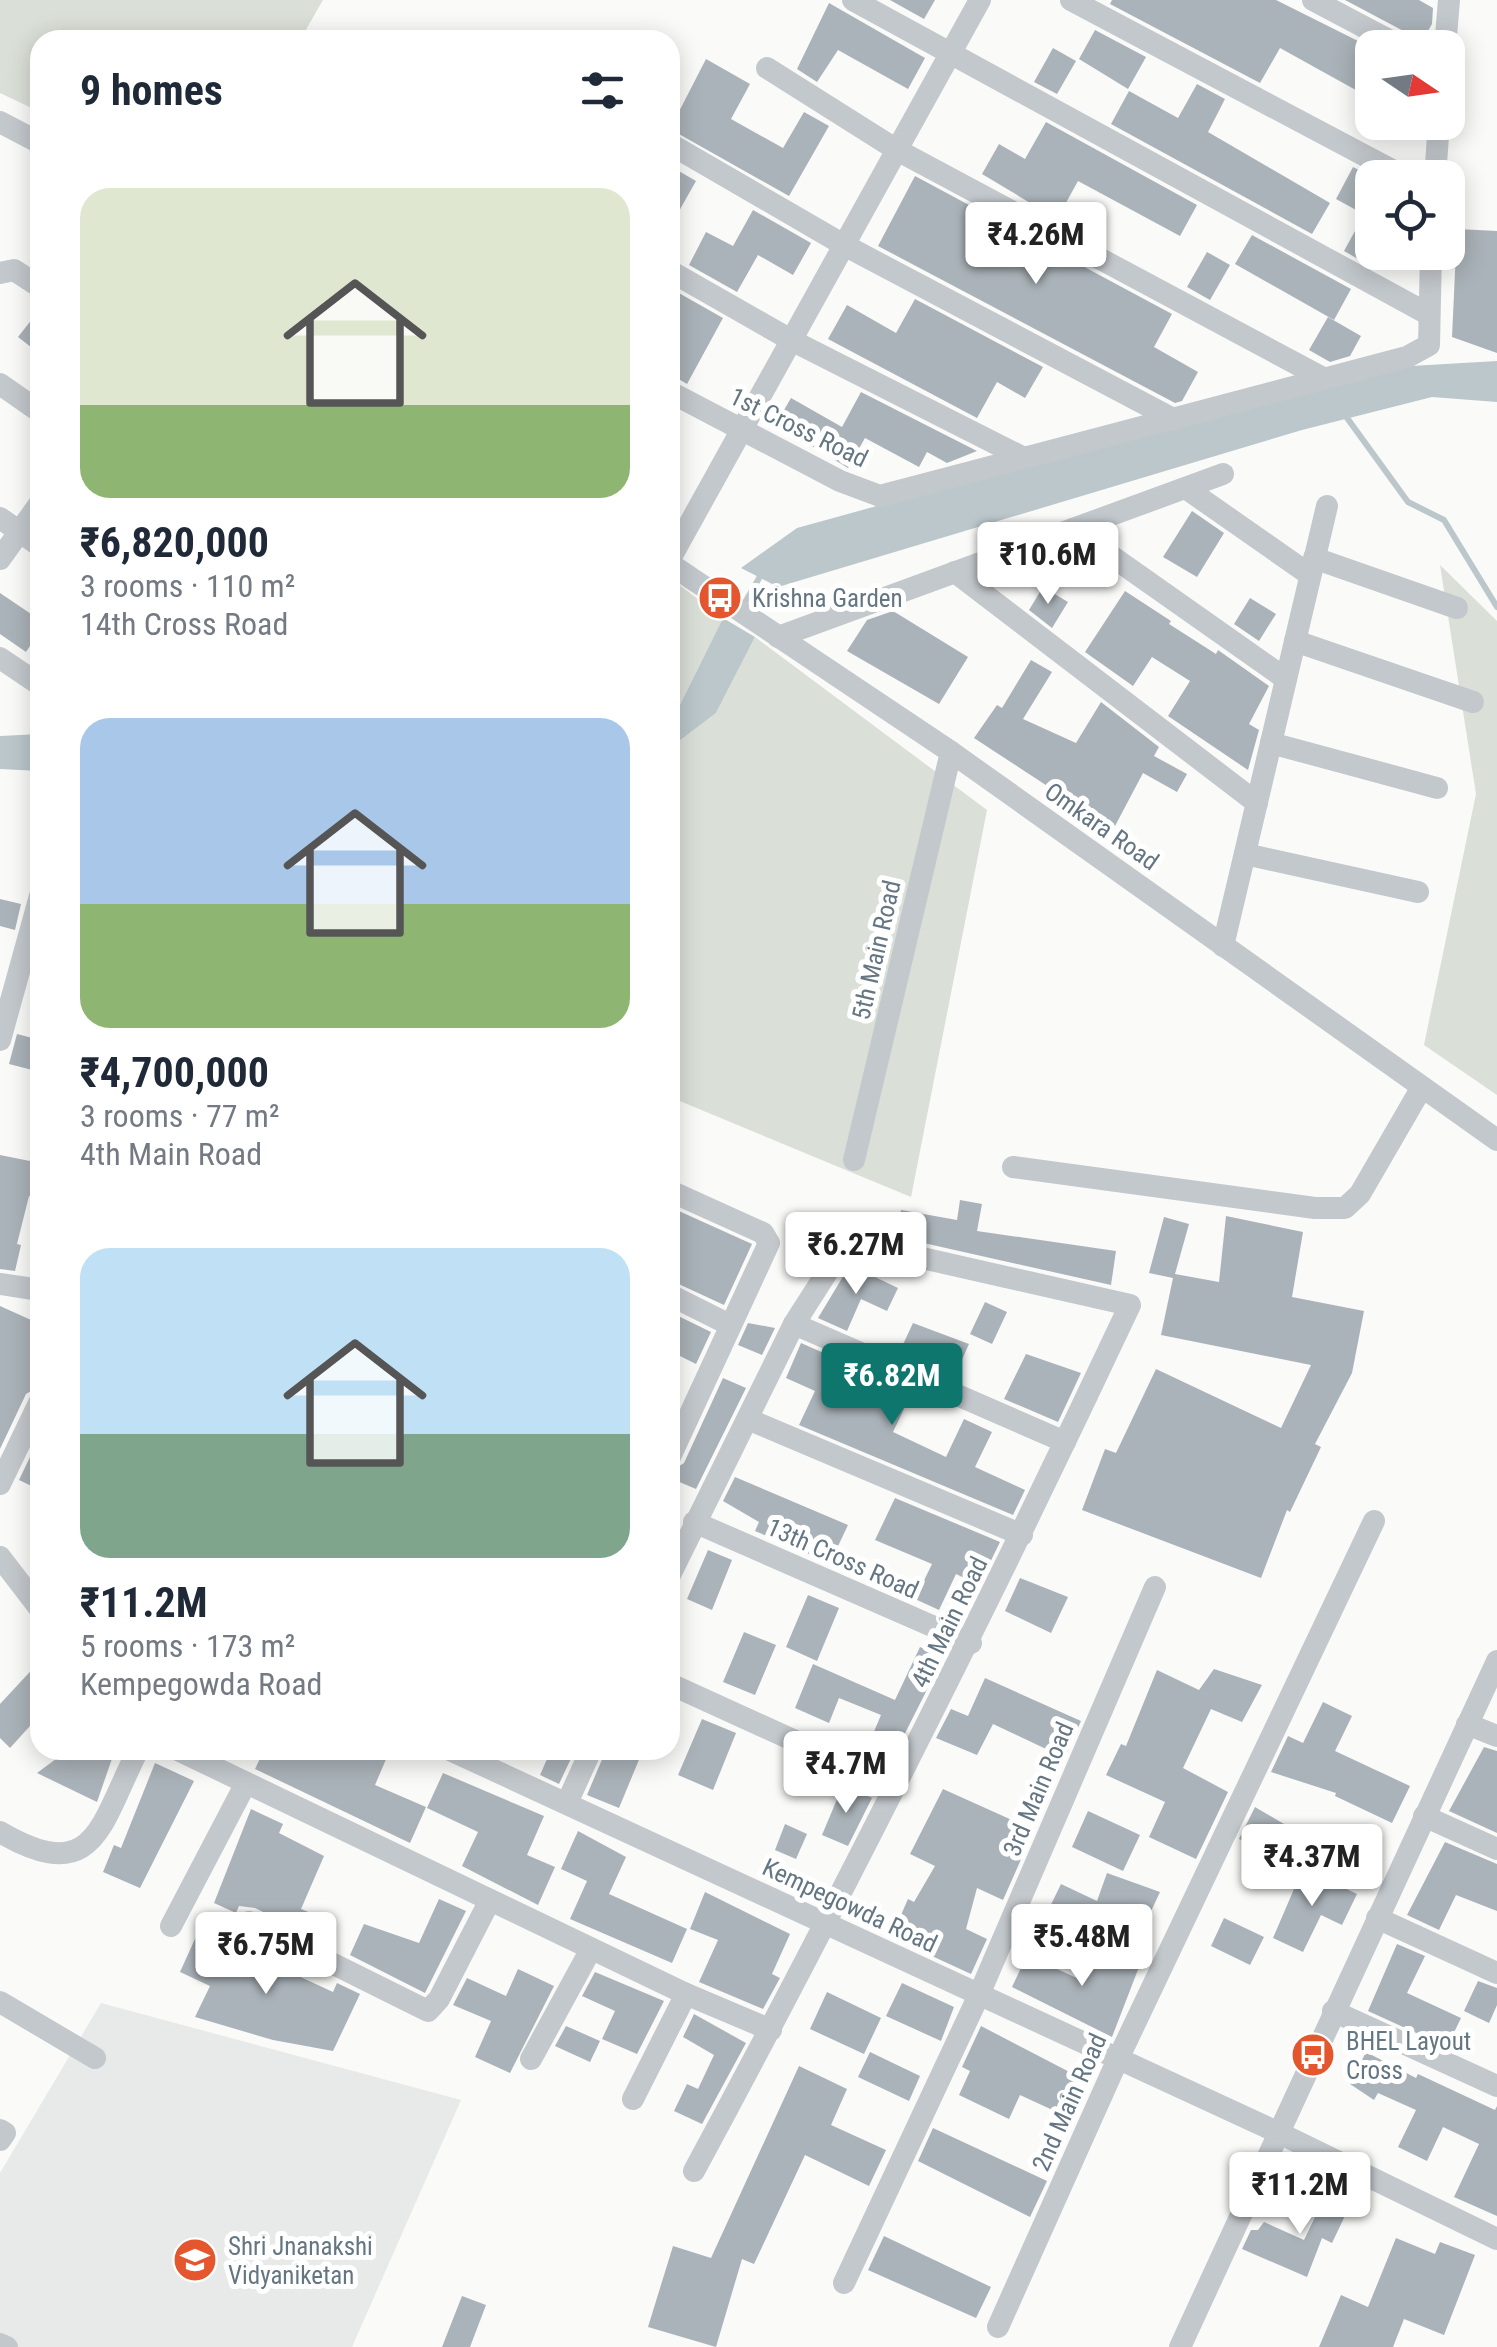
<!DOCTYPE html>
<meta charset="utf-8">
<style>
:root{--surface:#fff;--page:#f6f6f7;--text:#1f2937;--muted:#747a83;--accent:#0f766e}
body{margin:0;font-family:"Roboto Condensed",sans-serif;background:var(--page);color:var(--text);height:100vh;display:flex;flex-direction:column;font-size:38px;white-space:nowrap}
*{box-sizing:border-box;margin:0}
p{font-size:32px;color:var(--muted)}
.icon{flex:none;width:55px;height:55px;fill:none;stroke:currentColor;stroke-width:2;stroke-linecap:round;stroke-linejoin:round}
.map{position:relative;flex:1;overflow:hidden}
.details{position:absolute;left:30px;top:30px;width:650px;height:1730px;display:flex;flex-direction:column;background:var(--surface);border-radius:30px;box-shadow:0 5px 25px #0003}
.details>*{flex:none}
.needle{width:65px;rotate:103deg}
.fabs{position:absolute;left:1355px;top:30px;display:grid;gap:20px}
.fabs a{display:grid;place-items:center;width:110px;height:110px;border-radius:20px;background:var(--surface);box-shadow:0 5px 25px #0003;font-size:50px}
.price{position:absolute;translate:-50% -85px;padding:0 22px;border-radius:10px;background:#fff;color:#222;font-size:32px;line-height:65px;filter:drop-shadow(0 2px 5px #0008)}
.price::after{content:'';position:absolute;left:50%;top:60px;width:30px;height:22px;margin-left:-15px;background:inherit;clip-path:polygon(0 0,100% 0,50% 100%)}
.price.selected{background:var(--accent);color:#fff}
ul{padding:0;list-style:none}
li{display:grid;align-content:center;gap:20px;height:530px;padding:0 50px}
li span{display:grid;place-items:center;height:310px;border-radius:30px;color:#555}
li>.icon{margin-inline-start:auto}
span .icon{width:180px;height:180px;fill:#fffc;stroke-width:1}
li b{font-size:42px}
h2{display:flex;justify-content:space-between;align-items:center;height:120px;padding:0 50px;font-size:42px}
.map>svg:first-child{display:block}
.built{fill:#e8e9e9}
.green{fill:#dadfd7}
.water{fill:#bbc7cb}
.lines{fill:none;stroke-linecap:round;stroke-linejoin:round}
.stream{stroke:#bbc7cb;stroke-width:6}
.building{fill:#aab3b9}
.minor{stroke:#c3c8cc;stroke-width:22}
.labels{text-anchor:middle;stroke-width:10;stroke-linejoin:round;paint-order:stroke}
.street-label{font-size:25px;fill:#657683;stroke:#fff}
.poi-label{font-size:25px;fill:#657683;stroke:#fff;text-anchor:start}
</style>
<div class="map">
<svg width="1497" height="2347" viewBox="0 0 1497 2347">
<rect width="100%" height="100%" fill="#fafaf8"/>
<!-- built -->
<polygon class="built" points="101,2003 461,2100 352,2347 0,2347 0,2173"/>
<!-- green -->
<g class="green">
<polygon points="0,0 323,0 300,40 40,40 40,112 0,93"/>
<polygon points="1440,565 1497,621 1497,1095 1424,1045 1476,794"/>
<polygon points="670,578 723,618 670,725"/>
<polygon points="755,637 987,810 911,1197 670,1097 670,748 716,713"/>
</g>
<!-- water -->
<g class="water">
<polygon points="1497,361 1497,402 1432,397 1302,430 778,587 741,568 797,528 1377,368"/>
<polygon points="723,618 755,637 716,713 670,748 670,725"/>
<polygon points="40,734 40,771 0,769 0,736"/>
</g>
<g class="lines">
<!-- stream -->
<g class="stream">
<polyline points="1342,411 1408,502 1444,520 1497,607"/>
<polyline points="743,606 762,573"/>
</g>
</g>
<!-- building -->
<g class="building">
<polygon points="890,0 935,0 924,19"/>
<polygon points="1112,0 1276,0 1372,48 1372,99 1280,48 1260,83 1110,4"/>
<polygon points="1345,0 1419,0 1433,8 1432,24 1420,45 1411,35"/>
<polygon points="829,3 925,58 908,89 838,50 817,82 797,69"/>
<polygon points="1095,30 1146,57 1128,89 1079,59"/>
<polygon points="1053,48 1076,61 1057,94 1034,82"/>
<polygon points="706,59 750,84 731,119 783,148 804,112 829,126 789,196 670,129"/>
<polygon points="1197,84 1225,99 1208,132 1330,203 1312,234 1111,124 1129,91 1178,118"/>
<polygon points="1046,122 1197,205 1180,236 1078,181 1057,219 982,174 999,144 1025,159"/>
<polygon points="670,166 696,181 670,227"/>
<polygon points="1353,167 1374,178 1358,211 1336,199"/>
<polygon points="915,176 1172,314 1154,347 1198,372 1182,401 1175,403 878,246"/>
<polygon points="1372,200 1372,267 1344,251"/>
<polygon points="753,210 811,243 793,275 758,255 737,292 689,265 706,232 733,246"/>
<polygon points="1457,229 1497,231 1497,353 1452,337"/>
<polygon points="1252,235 1351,289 1334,320 1235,264"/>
<polygon points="1207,252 1230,265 1210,300 1187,287"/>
<polygon points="670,288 723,318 687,384 670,374"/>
<polygon points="915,299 1043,367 1025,398 997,382 977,418 828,339 847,305 896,333"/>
<polygon points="40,309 40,354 18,337"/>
<polygon points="1328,317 1361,336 1350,356 1330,362 1309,350"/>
<polygon points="861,392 977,451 947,463 927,452 919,467 865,438 848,468 776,424 791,398 842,427"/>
<polygon points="1192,511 1224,533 1197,577 1163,557"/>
<polygon points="1043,587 1068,602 1052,628 1029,610"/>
<polygon points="1125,591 1171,621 1169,624 1216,654 1218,650 1269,686 1249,724 1259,730 1248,770 1168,716 1190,681 1152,657 1133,686 1085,652"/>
<polygon points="0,593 40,620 40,631 26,652 0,634"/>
<polygon points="1250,598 1276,614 1259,641 1234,624"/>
<polygon points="893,611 968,657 939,704 847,651 867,620"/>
<polygon points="1031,660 1052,672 1023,719 1076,743 1101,702 1159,747 1154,756 1187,774 1177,792 1143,773 1115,826 1054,798 1058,793 974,738 997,705 1002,708"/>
<polygon points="0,899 21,904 15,930 0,926"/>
<polygon points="17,1034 40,1040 40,1072 9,1064"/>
<polygon points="0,1155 40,1163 40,1199 29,1196 17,1244 21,1245 15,1271 0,1269"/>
<polygon points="960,1200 982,1204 977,1231 1116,1251 1111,1285 897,1237 901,1210 957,1220"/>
<polygon points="670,1207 752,1244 724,1305 670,1280"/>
<polygon points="1226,1216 1303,1232 1292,1297 1364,1311 1352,1373 1315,1444 1321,1447 1290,1512 1287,1510 1261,1578 1082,1510 1105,1449 1116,1453 1156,1369 1281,1428 1311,1365 1161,1335 1173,1278 1149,1273 1164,1217 1189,1224 1175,1274 1219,1282"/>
<polygon points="850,1265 898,1288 887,1311 861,1299 847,1331 818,1318"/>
<polygon points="985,1302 1007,1312 992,1344 970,1334"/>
<polygon points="0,1306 40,1324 40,1386 26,1394 0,1449"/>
<polygon points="670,1312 711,1332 696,1364 670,1351"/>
<polygon points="748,1323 775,1328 762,1355 738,1345"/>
<polygon points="913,1323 969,1344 954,1377 899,1353"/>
<polygon points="801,1343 912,1392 893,1432 946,1457 964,1419 992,1432 975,1467 1025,1490 1013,1515 799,1425 815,1391 786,1378"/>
<polygon points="1026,1354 1081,1373 1058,1422 1004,1399"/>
<polygon points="723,1378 746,1388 696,1489 670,1478 670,1472 684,1463"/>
<polygon points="40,1436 40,1490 19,1480"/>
<polygon points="735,1477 848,1525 830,1563 755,1531 759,1522 723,1501"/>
<polygon points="895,1498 1000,1542 979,1585 956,1574 939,1610 915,1599 932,1564 875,1540"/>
<polygon points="708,1550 732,1560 712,1610 687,1599"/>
<polygon points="1020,1578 1068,1597 1051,1633 1005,1611"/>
<polygon points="808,1595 839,1608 817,1661 786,1647"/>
<polygon points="744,1632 776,1645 755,1695 723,1682"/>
<polygon points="920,1647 943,1658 890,1763 865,1753 881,1715 839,1698 829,1723 795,1708 813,1664 895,1700"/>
<polygon points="40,1661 40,1715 10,1748 0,1738 0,1704"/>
<polygon points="1214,1669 1262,1685 1242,1722 1211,1709 1183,1768 1228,1792 1196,1859 1149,1837 1165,1802 1106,1775 1121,1744 1126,1746 1157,1670 1199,1690"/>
<polygon points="985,1678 1081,1721 1065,1758 993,1724 977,1755 936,1738 951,1709 968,1716"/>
<polygon points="1323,1702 1352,1716 1335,1751 1410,1786 1392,1823 1335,1796 1336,1793 1271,1772 1288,1736 1303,1743"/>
<polygon points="702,1719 736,1733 713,1790 678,1775"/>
<polygon points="1484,1747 1497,1751 1497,1833 1449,1811"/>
<polygon points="68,1750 115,1750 97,1802 37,1773"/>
<polygon points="264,1750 390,1750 375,1785 426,1807 410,1843 255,1769"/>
<polygon points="551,1750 575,1750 559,1784 540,1775"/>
<polygon points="606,1750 643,1750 619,1808 587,1795"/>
<polygon points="155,1763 194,1781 140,1888 103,1872 114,1845 121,1848"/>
<polygon points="443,1773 544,1816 527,1855 555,1867 538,1905 462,1866 478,1832 427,1808"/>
<polygon points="843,1785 872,1798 848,1846 822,1835"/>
<polygon points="943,1789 1034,1830 1003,1900 977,1888 966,1929 987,1939 971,1974 921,1951 924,1945 894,1931 908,1899 914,1902 935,1866 910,1854"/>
<polygon points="1255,1807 1296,1831 1282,1857 1239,1839"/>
<polygon points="251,1809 283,1824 279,1833 324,1856 301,1909 316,1915 308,1934 255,1908 239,1906 236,1913 214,1903"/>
<polygon points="1088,1811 1140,1835 1123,1871 1072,1847"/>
<polygon points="785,1824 807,1834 796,1859 775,1850"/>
<polygon points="578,1831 626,1857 609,1894 687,1929 672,1963 570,1919 587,1881 561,1869"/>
<polygon points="1445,1842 1497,1864 1497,1911 1456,1895 1439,1930 1407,1915"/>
<polygon points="1303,1868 1357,1894 1342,1925 1321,1915 1303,1952 1273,1938"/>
<polygon points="1107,1873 1160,1892 1146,1922 1112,1908 1096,1943 1044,1919 1061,1884 1097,1901"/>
<polygon points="705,1892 790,1934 772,1974 780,1978 763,2009 699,1982 718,1940 690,1929"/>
<polygon points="439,1899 466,1911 425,1993 350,1955 364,1924 419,1943"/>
<polygon points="1224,1918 1264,1937 1250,1965 1211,1946"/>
<polygon points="199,1930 333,1992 337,1983 360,1994 333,2051 273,2040 195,2017 210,1986 180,1972"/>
<polygon points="1397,1944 1425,1956 1407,1993 1461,2018 1447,2047 1368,2011"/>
<polygon points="1097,1946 1139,1967 1112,2037 1012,1987 1027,1955 1081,1980"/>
<polygon points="518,1969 554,1986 510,2073 475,2057 491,2021 453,2005 467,1978 506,1996"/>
<polygon points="595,1972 664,2001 637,2054 602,2039 615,2011 582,1996"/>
<polygon points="1478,1981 1497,1988 1497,2005 1489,2023 1464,2011"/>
<polygon points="902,1983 954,2007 941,2041 886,2016"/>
<polygon points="827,1992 881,2018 864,2054 810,2029"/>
<polygon points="694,2014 746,2043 702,2124 674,2111 687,2084 698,2089 714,2055 683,2037"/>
<polygon points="566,2026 600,2041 590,2062 555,2046"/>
<polygon points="981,2026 1083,2079 1059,2113 1020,2095 1009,2119 959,2095 970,2071 962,2067"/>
<polygon points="870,2052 920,2076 909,2101 858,2077"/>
<polygon points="1366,2052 1416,2078 1418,2074 1495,2110 1497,2106 1497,2216 1454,2197 1479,2144 1443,2127 1427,2161 1398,2147 1416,2110 1378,2093 1374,2100 1350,2084"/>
<polygon points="799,2066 847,2089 831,2125 886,2150 869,2186 805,2155 754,2264 742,2259 716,2347 648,2327 673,2246 711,2258"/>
<polygon points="933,2128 1047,2181 1030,2217 918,2161"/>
<polygon points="1329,2188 1353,2199 1332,2243 1322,2238 1307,2277 1242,2249 1251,2230 1258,2230 1264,2222 1304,2240"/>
<polygon points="884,2236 991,2287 976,2318 868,2270"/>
<polygon points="1396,2238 1435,2254 1440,2242 1475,2255 1444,2335 1404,2319 1393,2347 1319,2347 1341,2295 1368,2307"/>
<polygon points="462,2296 486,2305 470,2347 442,2347"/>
</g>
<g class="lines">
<!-- minor -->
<g class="minor">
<polyline points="853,0 1428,314"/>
<polyline points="1071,0 1407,178"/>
<polyline points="1313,0 1404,48"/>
<polyline points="1445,48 1449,0"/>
<polyline points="767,68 897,150 1321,377"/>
<polyline points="0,122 40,143"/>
<polyline points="670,144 844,245 1175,420"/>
<polyline points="1435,178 1439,122"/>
<polyline points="670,271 791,340 1024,458"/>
<polyline points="0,273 14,270 40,287"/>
<polyline points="0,384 40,412"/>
<polyline points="670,392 840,481 880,496 1407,357 1429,345 1431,252"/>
<polyline points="1187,489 1310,575"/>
<polyline points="0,518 40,546"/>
<polyline points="1073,529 1286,679"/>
<polyline points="1314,558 1457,608"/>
<polyline points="0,559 40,503"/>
<polyline points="670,559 980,0"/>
<polyline points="670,564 951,752 1497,1140"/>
<polyline points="955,572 1257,803"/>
<polyline points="778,637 1223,474"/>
<polyline points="1295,641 1473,702"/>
<polyline points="0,658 40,685"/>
<polyline points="1271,743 1437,788"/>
<polyline points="1245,854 1418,892"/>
<polyline points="1223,946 1327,506"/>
<polyline points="0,1040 40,896"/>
<polyline points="854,1160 951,752"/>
<polyline points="1013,1167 1315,1208 1345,1208 1360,1194 1422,1087"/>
<polyline points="670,1191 763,1233 769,1243 670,1457"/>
<polyline points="0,1284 40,1290"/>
<polyline points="670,1295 730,1325"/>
<polyline points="794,1324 1065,1442"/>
<polyline points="750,1420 1022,1535"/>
<polyline points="0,1484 40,1401"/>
<polyline points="694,1522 971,1643"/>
<polyline points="0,1557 40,1609"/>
<path d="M670,1575L794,1324L847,1241L1130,1305C992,1598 848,1886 694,2171"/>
<polyline points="670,1684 896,1787"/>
<polyline points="1467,1724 1497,1736"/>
<polyline points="178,1750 686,1994 771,2030"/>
<polyline points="450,1750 1277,2132 1497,2239"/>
<polyline points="567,1803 591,1750"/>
<polyline points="1424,1816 1497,1849"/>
<path d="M0,1832C96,1888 100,1824 138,1750"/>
<polyline points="1377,1918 1497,1973"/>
<polyline points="249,1922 428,2011 439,1999 490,1900"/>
<polyline points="171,1926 246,1783"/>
<polyline points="0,2002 95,2058"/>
<polyline points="1333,2011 1497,2086"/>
<polyline points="531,2059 591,1949"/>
<polyline points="633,2099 686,1994"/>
<polyline points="0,2130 5,2133 0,2140"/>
<polyline points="844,2283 978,1997 1155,1587"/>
<polyline points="998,2327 1118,2059 1374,1521"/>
<polyline points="0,2344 7,2347"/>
<polyline points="1180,2347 1497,1661"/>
</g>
</g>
<!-- icons -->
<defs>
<symbol id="bus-disc" viewBox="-11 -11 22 22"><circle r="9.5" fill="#e4572e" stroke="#fff"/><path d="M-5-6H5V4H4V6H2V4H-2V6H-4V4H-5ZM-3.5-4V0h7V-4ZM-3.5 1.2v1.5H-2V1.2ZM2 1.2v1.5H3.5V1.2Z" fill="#fff"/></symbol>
<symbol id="school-disc" viewBox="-11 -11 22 22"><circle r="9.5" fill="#e4572e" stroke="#fff"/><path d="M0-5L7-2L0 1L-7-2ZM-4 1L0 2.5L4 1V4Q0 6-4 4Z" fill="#fff"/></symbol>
</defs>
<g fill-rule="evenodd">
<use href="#bus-disc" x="695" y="573" width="50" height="50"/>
<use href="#bus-disc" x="1288" y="2030" width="50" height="50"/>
<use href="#school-disc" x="170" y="2235" width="50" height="50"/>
</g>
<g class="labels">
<!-- street labels -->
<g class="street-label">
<text transform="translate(799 427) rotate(26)" y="9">1st Cross Road</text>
<text transform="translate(1102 826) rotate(35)" y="9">Omkara Road</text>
<text transform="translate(876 950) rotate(-77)" y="9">5th Main Road</text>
<text transform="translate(843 1558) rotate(24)" y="9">13th Cross Road</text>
<text transform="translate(949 1622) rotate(-64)" y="9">4th Main Road</text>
<text transform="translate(1038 1789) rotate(-67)" y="9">3rd Main Road</text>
<text transform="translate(850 1905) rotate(25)" y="9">Kempegowda Road</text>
<text transform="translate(1069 2102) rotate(-66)" y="9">2nd Main Road</text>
</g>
<!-- poi labels -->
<g class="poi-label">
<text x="752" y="607">Krishna Garden</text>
<text x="1346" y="2050">BHEL Layout<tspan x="1346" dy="29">Cross</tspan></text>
<text x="228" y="2255">Shri Jnanakshi<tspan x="228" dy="29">Vidyaniketan</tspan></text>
</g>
</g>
</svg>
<div class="fabs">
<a><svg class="needle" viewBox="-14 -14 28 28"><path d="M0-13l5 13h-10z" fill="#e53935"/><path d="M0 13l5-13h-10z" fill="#747a83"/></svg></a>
<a><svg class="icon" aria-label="locate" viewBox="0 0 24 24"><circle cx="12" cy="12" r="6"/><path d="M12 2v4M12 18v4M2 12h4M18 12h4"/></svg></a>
</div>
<b class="price" style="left:1036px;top:287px">₹4.26M</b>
<b class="price" style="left:1048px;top:607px">₹10.6M</b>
<b class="price" style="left:856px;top:1297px">₹6.27M</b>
<b class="price selected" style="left:892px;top:1428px">₹6.82M</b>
<b class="price" style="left:846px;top:1816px">₹4.7M</b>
<b class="price" style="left:1312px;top:1909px">₹4.37M</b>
<b class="price" style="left:1082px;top:1989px">₹5.48M</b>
<b class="price" style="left:266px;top:1997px">₹6.75M</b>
<b class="price" style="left:1300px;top:2237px">₹11.2M</b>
<section class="details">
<h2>9 homes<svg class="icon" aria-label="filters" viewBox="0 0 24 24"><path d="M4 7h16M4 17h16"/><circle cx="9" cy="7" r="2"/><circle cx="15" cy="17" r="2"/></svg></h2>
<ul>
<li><span style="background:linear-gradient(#dfe7d0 70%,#8fb573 0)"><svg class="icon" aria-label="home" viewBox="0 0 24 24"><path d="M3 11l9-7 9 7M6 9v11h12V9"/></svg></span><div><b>₹6,820,000</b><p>3 rooms · 110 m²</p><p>14th Cross Road</p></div></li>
<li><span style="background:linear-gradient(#a9c7e8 60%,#8fb573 0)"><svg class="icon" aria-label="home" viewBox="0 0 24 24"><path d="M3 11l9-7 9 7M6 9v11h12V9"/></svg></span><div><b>₹4,700,000</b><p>3 rooms · 77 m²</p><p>4th Main Road</p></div></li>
<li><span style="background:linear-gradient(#bfe0f5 60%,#7fa58c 0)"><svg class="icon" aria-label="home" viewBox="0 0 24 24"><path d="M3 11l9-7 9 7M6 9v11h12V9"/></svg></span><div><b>₹11.2M</b><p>5 rooms · 173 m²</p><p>Kempegowda Road</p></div></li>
</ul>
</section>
</div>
